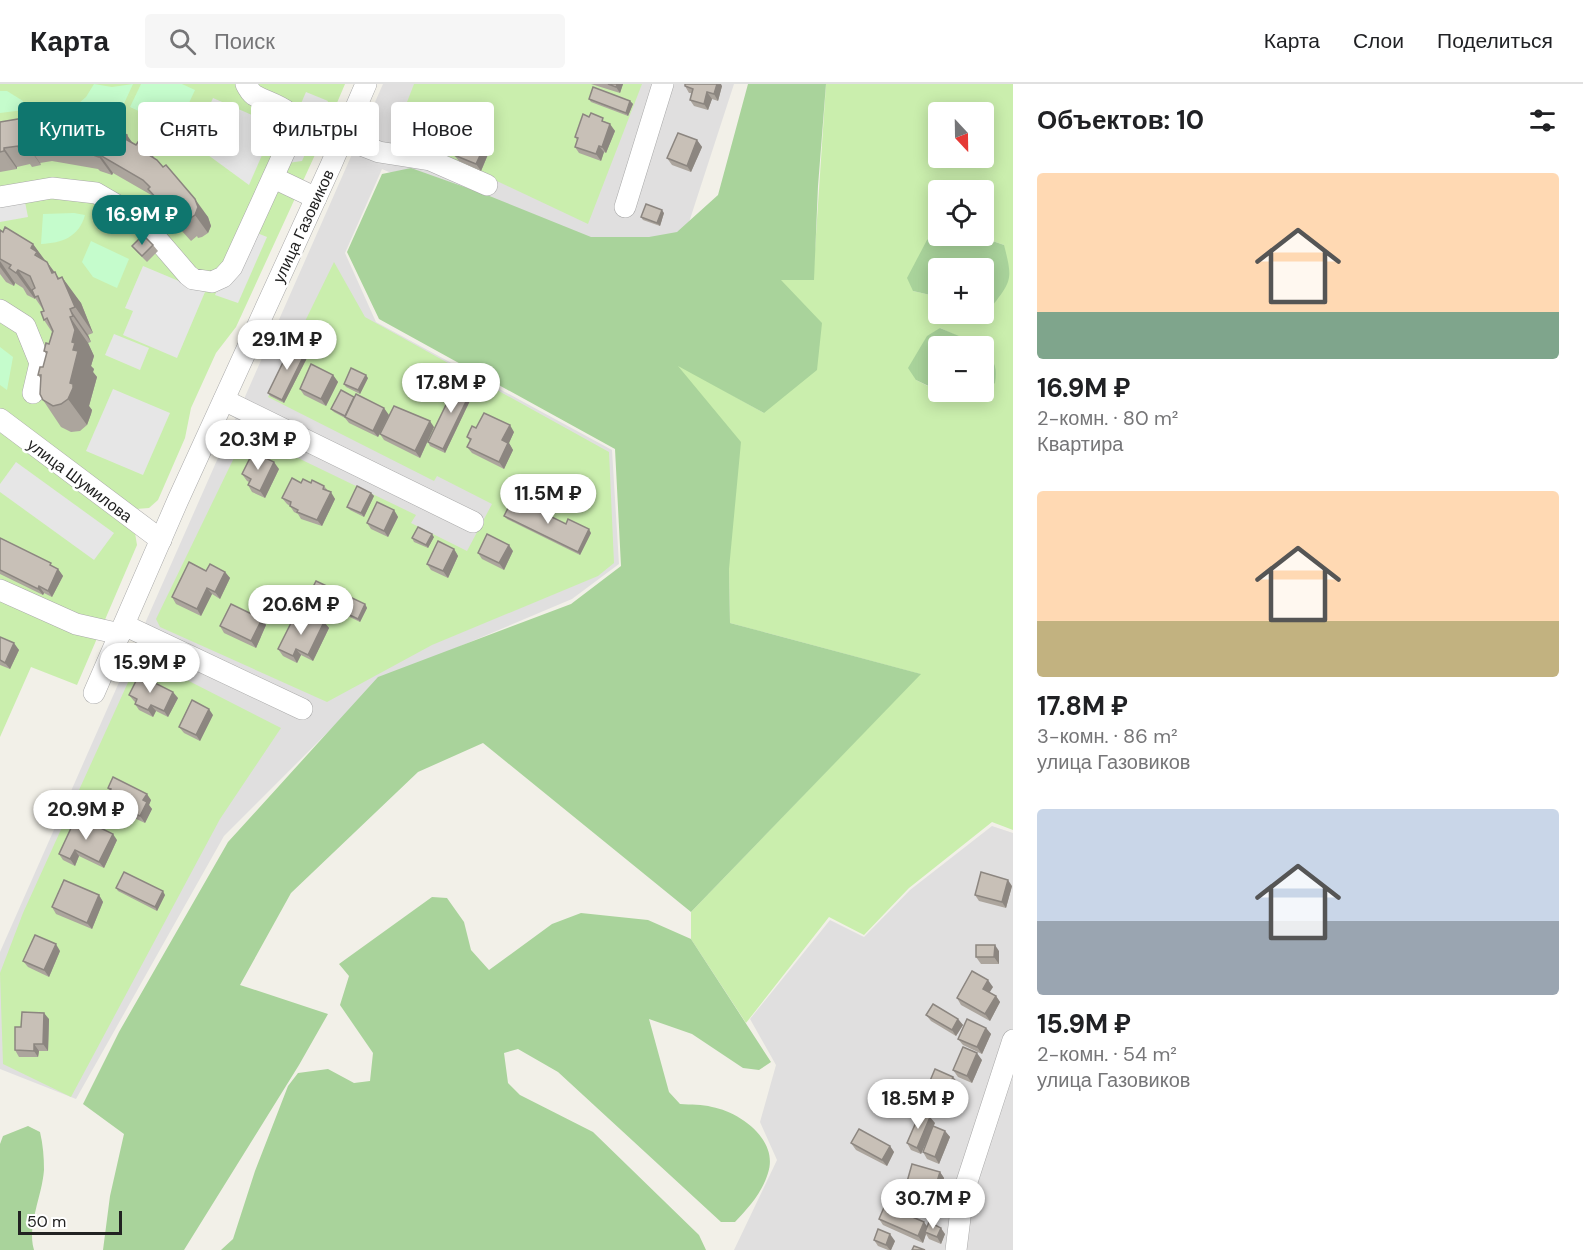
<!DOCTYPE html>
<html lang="ru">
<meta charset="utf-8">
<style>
:root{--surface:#fff;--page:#f6f6f6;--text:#202124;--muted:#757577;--line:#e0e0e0;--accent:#0f766e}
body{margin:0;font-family:"DM Sans",sans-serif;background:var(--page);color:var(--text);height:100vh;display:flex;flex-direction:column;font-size:22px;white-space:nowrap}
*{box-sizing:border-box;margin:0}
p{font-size:20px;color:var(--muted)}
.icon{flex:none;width:33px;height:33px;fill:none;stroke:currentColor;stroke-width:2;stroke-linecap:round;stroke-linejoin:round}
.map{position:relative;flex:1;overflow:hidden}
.sheet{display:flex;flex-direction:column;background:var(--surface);width:570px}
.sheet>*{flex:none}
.hud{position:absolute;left:18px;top:18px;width:570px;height:54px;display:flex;gap:12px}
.needle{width:39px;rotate:158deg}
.fabs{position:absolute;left:928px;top:18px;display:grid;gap:12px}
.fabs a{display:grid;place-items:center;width:66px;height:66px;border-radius:6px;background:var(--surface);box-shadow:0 3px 15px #0003;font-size:30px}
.scale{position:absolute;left:18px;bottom:15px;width:104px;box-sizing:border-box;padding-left:6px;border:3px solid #222;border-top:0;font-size:16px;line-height:21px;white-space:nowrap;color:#222;-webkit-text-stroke:4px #fff;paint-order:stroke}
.price{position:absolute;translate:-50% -51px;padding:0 14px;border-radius:21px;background:#fff;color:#222;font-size:20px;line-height:39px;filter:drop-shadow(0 2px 3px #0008)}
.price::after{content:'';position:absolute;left:50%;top:36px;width:18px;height:14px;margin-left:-9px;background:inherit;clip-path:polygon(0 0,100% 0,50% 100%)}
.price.on{background:var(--accent);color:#fff}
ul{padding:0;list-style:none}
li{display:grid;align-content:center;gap:12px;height:318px;padding:0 24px}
li span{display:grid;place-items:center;height:186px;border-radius:6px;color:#555}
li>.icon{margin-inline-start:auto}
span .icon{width:108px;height:108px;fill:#fffc;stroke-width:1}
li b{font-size:26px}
h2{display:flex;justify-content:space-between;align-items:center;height:72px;padding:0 24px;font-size:26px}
.pill{padding:0 21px;border-radius:6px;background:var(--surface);box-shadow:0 3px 15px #0003;font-size:21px;line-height:54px}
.pill.on{background:var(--accent);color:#fff}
header{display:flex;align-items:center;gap:36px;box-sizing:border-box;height:84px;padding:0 30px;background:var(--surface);border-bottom:2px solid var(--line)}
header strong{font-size:28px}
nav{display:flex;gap:33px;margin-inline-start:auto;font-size:21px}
.search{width:420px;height:54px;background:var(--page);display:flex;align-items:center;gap:15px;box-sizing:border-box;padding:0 21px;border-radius:6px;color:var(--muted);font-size:22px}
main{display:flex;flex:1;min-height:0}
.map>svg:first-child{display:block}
.residential{fill:#e0dfdf}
.grass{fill:#caeead;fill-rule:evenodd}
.forest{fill:#a9d39b}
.park{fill:#c5fccc}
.parking{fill:#e6e6e6}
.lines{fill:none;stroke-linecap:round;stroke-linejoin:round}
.minor-casing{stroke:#a9a9a9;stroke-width:22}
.minor{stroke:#fff;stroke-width:21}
.wall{fill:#aca59d}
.shaded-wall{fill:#8c8680}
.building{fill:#c8c0b7;stroke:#8c8680;stroke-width:1.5}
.labels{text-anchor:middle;stroke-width:5;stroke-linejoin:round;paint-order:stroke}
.street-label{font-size:16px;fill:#222;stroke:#fff}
</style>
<header>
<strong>Карта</strong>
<div class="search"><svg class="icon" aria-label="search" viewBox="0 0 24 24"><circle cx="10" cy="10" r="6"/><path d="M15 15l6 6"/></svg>Поиск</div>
<nav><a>Карта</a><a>Слои</a><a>Поделиться</a></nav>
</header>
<main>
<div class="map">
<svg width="1013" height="1166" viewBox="0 0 1013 1166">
<rect width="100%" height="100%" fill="#f2f0e8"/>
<!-- residential -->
<g class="residential">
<polygon points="383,0 734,0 667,206 382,85 345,169 376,238 612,366 619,480 572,515 380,596 224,752 76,1015 0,985 0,868"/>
<polygon points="992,742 1013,749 1013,1166 734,1166 777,1076 760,1038 776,981 750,935 830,836 864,853 910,806"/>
</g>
<!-- grass -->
<g class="grass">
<polygon points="0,0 345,0 314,73 236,243 216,269 191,324 185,354 158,416 149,424 136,425 0,326"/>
<polygon points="414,0 642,0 588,140 395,49"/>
<path d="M826,0H1013V746L992,738L909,804L864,851L829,833L746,939L691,855V828L920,590L730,539L729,485L677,280L764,329L781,195L813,196ZM939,28H984V74H939ZM939,106H984V152H978L1004,161L990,225L984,223V230H939V213L913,207L937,147H939ZM940,244C950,248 976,262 984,262V268L990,272L994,299C965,324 946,311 916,296Z"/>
<polygon points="334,178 365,233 609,368 614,479 598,492 432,561 327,618 160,543 156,535 246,349 416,431 411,439 467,467 492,420 437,392 434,397 268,313"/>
<polygon points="0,346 135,449 137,461 77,601 31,583 0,653"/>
<polygon points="140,572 281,644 220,735 71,1013 3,980 0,889 23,829"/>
</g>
<!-- forest -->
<g class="forest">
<polygon points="748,0 826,0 818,102 814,196 781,196 822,239 817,286 764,329 678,282 741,358 729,485 730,539 921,590 691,828 483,659 418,688 291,809 240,901 328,930 299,981 184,1166 103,1166 110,1112 124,1050 83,1020 119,948 228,758 378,593 571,520 621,482 615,365 379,235 347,168 382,90 411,84 487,111 591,153 649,153 677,148 718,111"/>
<path d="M937,147H939V152H978L1004,161C1013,196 1012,196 990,225L984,223V184H939V213L913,207L907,194L927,156Z"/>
<polygon points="940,244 966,255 977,262 939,262 939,307 916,296 908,284 927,252"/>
<path d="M984,268C996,276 997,286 995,299L983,309L954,314L940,308H984Z"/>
<path d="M432,813L447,814L464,838L471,866L489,886L552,840L581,829L648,836L691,855L771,978L759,986L743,984L692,950L649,935L669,1008L680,1020C691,1021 702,1020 712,1023C740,1028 779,1056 768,1089C762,1109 749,1123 735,1138H721L558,988L518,965L504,969L508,999L520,1011L593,1048L699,1151L706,1166H221L233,1155L255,1087L288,1002L298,989L328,985L354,999L370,997L373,969L340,921L349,892L339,880Z"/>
<path d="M28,1042L40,1048C43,1061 44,1073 44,1086C42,1113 27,1140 34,1166H0V1060L3,1052Z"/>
</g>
<!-- park -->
<g class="park">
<polygon points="94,0 112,3 133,0 122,24 79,19 86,13"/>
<polygon points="141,0 182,0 195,6 177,45 130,23"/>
<polygon points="0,7 7,7 23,17 24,26 0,29"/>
<path d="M74,129L85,131C79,153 62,159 41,160L43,130Z"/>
<polygon points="91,157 129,175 117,204 93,193 82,178"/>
<polygon points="0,263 13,273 7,306 0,301"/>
</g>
<!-- parking -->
<g class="parking">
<polygon points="306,8 328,17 302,77 288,79 277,75"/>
<polygon points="213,14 275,41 249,101 193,60"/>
<polygon points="22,103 28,133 0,138 0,107"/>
<polygon points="245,144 267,153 238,219 215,211"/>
<polygon points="143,182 205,208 177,274 123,251 133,227 125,224"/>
<polygon points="114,250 149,264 140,286 105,271"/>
<polygon points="113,305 170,329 143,391 86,367"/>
<polygon points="16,378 114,449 94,476 0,408 0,400"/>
</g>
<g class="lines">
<defs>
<g id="minor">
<polyline points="343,54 379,68 430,76 487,101"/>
<polyline points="274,94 316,114"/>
<path d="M0,113L52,104L96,109L139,134L188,191L193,195L212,198L223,193L232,183L295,45C297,24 269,20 254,11C250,8 248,4 246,0"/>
<polyline points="625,123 663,0"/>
<polyline points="0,226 25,242 40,279 33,309"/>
<polyline points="224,316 473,438"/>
<polyline points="0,335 161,456"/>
<polyline points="0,506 76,540 120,550"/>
<polyline points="124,541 302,625"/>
<polyline points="94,609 178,416 331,81 366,0"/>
<polyline points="956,1166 963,1110 1013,956"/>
</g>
</defs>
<!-- minor casing -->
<use href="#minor" class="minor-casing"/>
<!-- minor -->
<use href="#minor" class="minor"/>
</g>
<!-- wall -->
<g class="wall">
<polygon points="591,0 623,0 620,9"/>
<polygon points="685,2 722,2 718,17 712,15 708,26 694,22 690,16 692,9 689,9"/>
<polygon points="589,15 630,17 633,20 628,32 591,18"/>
<polygon points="66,32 69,37 78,38 88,36 91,41 93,41 95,43 136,61 146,62 155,75 208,133 211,142 208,149 202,153 198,154 197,152 191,157 161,124 153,112 113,89 112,91 100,87 98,85 52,77 40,79 41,81 32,83 30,80 17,83 17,85 0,88 0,38 31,35 50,35"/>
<polygon points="608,39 615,47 606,69 604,68 601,77 579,69 575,63 577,56 575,53"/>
<polygon points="494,56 481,87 459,77 454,71"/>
<polygon points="697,56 702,63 691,88 672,81 667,74"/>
<polygon points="664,129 660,142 643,136 641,133"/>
<polygon points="0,146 33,160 44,176 47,178 59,194 81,219 93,249 88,251 91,258 88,259 94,272 91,282 94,285 93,288 97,293 89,322 92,326 91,330 87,341 80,347 71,348 61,343 43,316 41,295 38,291 43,283 47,271 44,267 49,260 52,248 44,236 44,227 35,214 35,215 27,211 23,204 15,199 14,202 6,198 0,190"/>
<polygon points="153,161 158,167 147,178 137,168 132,162"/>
<polygon points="307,265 310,268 284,319 270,312 268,309"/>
<polygon points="333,291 338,298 326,322 304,311 300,305"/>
<polygon points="368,294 360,310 346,303 344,300"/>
<polygon points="476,304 445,369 430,362 428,358"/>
<polygon points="331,325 389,331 378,353 349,339 345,334 334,328"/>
<polygon points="434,343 420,374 384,356 380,350"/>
<polygon points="476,344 514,348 509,359 513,366 504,385 472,369 467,363 470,357 467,353"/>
<polygon points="279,385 265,414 252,408 248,401 249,398 247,397 242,390"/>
<polygon points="301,399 311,399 324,402 335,415 322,442 301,435 298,430 294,428 290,422 287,420 282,414"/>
<polygon points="371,409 374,412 364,433 350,426 347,423"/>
<polygon points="394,426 398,433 388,453 371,445 367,439"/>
<polygon points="504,432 566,440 591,449 580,471 507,435"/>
<polygon points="434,453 428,464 414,458 412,454"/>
<polygon points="0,454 58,485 63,492 52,513 44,509 43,511 0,490"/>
<polygon points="454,465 458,472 448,494 431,486 427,480"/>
<polygon points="513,467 504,486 482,475 478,469"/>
<polygon points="206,487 225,488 230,494 220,515 212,510 201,532 176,520 172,513"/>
<polygon points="309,511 365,520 367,524 360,538 311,514"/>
<polygon points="262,535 266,541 256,564 224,549 220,542"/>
<polygon points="324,538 329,544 313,577 301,571 297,579 283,572 278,565"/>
<polygon points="0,553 19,566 10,585 0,581"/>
<polygon points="129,611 178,614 168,633 156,627 153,633 139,626 135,620 135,618 134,617"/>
<polygon points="213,631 200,657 184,649 179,643"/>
<polygon points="108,704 151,716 149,721 152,725 145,739 134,734 130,741 114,734 104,721 110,708"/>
<polygon points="117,756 104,784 79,772 75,782 63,776 59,770"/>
<polygon points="1012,802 1006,824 979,817 975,811"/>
<polygon points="116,804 165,811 157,827 118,807"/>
<polygon points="99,811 103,818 92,845 56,830 52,823"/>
<polygon points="60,867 49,893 28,883 23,877"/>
<polygon points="999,867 999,880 981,880 976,873"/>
<polygon points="993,903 989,908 996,912 1000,918 990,937 961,921 957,914"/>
<polygon points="926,931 958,935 963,941 956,952 931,937"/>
<polygon points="49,935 48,967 39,967 38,973 19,973 15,966 21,943"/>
<polygon points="986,944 991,950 982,970 963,961 958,955"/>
<polygon points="982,976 972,999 958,993 953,986"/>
<polygon points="953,993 958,999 950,1018 931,1010 927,1004"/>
<polygon points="935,1039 933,1042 945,1047 950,1053 939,1080 927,1075 923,1068 929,1053 921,1070 911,1066 907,1059"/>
<polygon points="851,1059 890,1062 894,1068 887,1082 856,1066"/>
<polygon points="940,1088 944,1094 935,1127 907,1118 903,1112"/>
<polygon points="879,1135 927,1142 945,1150 941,1160 929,1155 926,1150 923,1159 883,1141"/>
<polygon points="874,1156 895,1157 891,1166 888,1166 878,1162"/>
</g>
<!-- shaded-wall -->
<g class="shaded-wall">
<polygon points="617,0 623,0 620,9 616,3"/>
<polygon points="717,0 721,0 722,2 718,17 714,10"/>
<polygon points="707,8 712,15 708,26 704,20"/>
<polygon points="630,17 633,20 628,32 626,29"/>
<polygon points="610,40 615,47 606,69 602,63"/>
<polygon points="490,50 494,56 481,87 476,80"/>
<polygon points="127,51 140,70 125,55"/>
<polygon points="697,56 702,63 691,88 687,82"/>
<polygon points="27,60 40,79 41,81 28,63"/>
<polygon points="146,62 159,81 159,82 144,66"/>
<polygon points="599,62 604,68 601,77 596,70"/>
<polygon points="4,64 17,83 17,85 4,67"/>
<polygon points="100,71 113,89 112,91 99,73"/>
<polygon points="195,115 208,133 211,142 208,149 195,131"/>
<polygon points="662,126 664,129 660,142 657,139"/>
<polygon points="33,160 50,183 47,178 68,207 62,193 81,219 93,249 52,189 31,164"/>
<polygon points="0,177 15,199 14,202 0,183"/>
<polygon points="18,186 36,212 35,215 16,189"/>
<polygon points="70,225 88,251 91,258 73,232"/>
<polygon points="70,233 88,259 94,272 91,282 94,285 93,288 97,293 89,322 92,326 91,330 87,341 68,315 70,299 72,258"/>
<polygon points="307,265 310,268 284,319 282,316"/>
<polygon points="333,291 338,298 326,322 321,315"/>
<polygon points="366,291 368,294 360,310 358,306"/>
<polygon points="474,301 476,304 445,369 443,365"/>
<polygon points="384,324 389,331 378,353 373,347"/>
<polygon points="430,337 434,343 420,374 415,367"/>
<polygon points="510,341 514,348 509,359 513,366 504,385 499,378 502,356"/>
<polygon points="274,378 279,385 265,414 260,407"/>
<polygon points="331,408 335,415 322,442 317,436"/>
<polygon points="371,409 374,412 364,433 361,429"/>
<polygon points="394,426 398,433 388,453 384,447"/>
<polygon points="589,445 591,449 580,471 578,468"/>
<polygon points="432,450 434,453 428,464 426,461"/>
<polygon points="509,461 513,467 504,486 499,479"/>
<polygon points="454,465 458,472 448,494 443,487"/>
<polygon points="58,485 63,492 52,513 48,507"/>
<polygon points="225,488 230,494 220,515 215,508"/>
<polygon points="39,502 44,509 43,511 38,505"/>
<polygon points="207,504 212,510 201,532 197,525"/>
<polygon points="365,520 367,524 360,538 358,535"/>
<polygon points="262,535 266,541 256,564 251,557"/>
<polygon points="324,538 329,544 313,577 308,571"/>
<polygon points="14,559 19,566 10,585 5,579"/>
<polygon points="296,565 301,571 297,579 293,572"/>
<polygon points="173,608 178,614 168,633 164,627"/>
<polygon points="151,621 156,627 153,633 148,626"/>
<polygon points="209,625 213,631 200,657 196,651"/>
<polygon points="147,710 151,716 149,721 152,725 145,739 140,732 143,716"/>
<polygon points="129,727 134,734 130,741 126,735"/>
<polygon points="113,750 117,756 104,784 99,778"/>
<polygon points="75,766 79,772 75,782 70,775"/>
<polygon points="1008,796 1012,802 1006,824 1002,818"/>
<polygon points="163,807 165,811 157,827 155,823"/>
<polygon points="99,811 103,818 92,845 87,839"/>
<polygon points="56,860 60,867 49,893 44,886"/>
<polygon points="995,861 999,867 999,880 994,873"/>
<polygon points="988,896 993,903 988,911 983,905"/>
<polygon points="996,912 1000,918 990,937 985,930"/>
<polygon points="44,929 49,935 48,967 43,960"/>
<polygon points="958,935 963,941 956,952 952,946"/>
<polygon points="986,944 991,950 982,970 977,963"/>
<polygon points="34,960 39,967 38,973 34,967"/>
<polygon points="977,969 982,976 972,999 967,992"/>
<polygon points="953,993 958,999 950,1018 945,1012"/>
<polygon points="930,1033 935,1039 921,1070 917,1064"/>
<polygon points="945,1047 950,1053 939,1080 935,1073"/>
<polygon points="890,1062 894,1068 887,1082 882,1076"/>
<polygon points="940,1088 944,1094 935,1127 930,1120"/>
<polygon points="924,1138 929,1145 925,1148 926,1150 923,1159 918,1152"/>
<polygon points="941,1144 945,1150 941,1160 937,1153"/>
<polygon points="890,1150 895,1157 891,1166 890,1166 886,1161"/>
</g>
<!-- building -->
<g class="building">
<polygon points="608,0 617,0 616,3"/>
<polygon points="685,0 717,0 714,10 707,8 704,20 690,16 693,5 685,2"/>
<polygon points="593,3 630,17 626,29 589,15"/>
<polygon points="591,29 603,34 602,37 610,40 602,63 599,62 596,70 575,63 578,54 575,53 583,30 589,33"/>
<polygon points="58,31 66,32 65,36 78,38 79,35 88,36 87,40 93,41 93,43 102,44 110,49 112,47 118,51 120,47 127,51 125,55 136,61 138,58 146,62 144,66 150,69 149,71 157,76 163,83 166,81 195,115 198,123 195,131 189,135 185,135 184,133 178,138 148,105 150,103 143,96 100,71 99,73 87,69 87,67 39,58 27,60 28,63 19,65 18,62 4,64 4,67 0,68 0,38 30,33 30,35 39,34 50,35 50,33 57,35"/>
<polygon points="468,40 490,50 476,80 454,71"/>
<polygon points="678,49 697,56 687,82 667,74"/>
<polygon points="646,120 662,126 657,139 641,133"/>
<polygon points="5,143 33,160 31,164 37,168 35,171 47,178 52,189 55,188 58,195 62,193 75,223 70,225 73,232 70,233 75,246 72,258 75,259 73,266 78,267 70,299 73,300 73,304 68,315 61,320 53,322 43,316 40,310 41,291 38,291 40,283 43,283 47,268 44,267 46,259 49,260 53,247 47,234 44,236 41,228 44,227 38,212 35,213 32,206 35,204 30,192 18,186 16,189 9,184 11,181 0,175 0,146 3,148"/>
<polygon points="143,151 153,161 142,172 132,162"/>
<polygon points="293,258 307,265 282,316 268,309"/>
<polygon points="311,280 333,291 321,315 300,305"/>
<polygon points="351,284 366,291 358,306 344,300"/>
<polygon points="459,294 474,301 443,365 428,358"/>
<polygon points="341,306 354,313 345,332 331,325"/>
<polygon points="356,310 384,324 373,347 345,333"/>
<polygon points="394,322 430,337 415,367 380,350"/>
<polygon points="484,329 510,341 502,356 508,359 499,378 467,363 471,355 467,353 472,342 476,344"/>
<polygon points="253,368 274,378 260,407 248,401 251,395 242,390"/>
<polygon points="292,394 301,399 303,395 311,399 312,396 324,402 323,405 331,408 317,436 297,428 298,426 290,422 291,418 282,414"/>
<polygon points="357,402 371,409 361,429 347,423"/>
<polygon points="513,414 566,440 568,435 589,445 578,468 504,432"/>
<polygon points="377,418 394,426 384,447 367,439"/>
<polygon points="418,443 432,450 426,461 412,454"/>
<polygon points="487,450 509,461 499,479 478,469"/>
<polygon points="0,454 51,479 50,481 58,485 48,507 39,502 38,505 0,486"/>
<polygon points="438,457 454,465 443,487 427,480"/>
<polygon points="189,478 206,487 210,480 225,488 215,508 207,504 197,525 172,513"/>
<polygon points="316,497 365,520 358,535 309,511"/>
<polygon points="231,520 262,535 251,557 220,542"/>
<polygon points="310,531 324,538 308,571 296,565 293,572 278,565 293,535 305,541"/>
<polygon points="0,553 14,559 5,579 0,576"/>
<polygon points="139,591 173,608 164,627 151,621 148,626 135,620 137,615 129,611"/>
<polygon points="192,616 209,625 196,651 179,643"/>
<polygon points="113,693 147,710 143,716 147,718 140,732 129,727 126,735 110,727 111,725 104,721 111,705 108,704"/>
<polygon points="80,734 113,750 99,778 75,766 70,775 59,770 72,742 76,744"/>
<polygon points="124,788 163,807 155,823 116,804"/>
<polygon points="981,788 1008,796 1002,818 975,811"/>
<polygon points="64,796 99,811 87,839 52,823"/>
<polygon points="35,851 56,860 44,886 23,877"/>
<polygon points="976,861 995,861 994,873 976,873"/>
<polygon points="972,887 988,896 983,905 996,912 985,930 957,914"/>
<polygon points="933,920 958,935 952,946 926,931"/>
<polygon points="22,928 44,929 43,960 34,960 34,967 15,966 15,943 21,943"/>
<polygon points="967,935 986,944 977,963 958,955"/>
<polygon points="963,963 977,969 967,992 953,986"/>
<polygon points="935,985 953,993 945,1012 927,1004"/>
<polygon points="920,1029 930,1033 917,1064 907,1059"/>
<polygon points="933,1042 945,1047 935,1073 923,1068"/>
<polygon points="859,1045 890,1062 882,1076 851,1059"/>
<polygon points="912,1080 940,1088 930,1120 903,1112"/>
<polygon points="885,1121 924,1138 918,1152 879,1135"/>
<polygon points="929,1138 941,1144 937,1153 925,1148"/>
<polygon points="878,1145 890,1150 886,1161 874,1156"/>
<polygon points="914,1162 925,1166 912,1166"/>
</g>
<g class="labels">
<!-- street labels -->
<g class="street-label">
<text transform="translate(303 142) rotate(-65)" y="6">улица Газовиков</text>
<text transform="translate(80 396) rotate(37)" y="6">улица Шумилова</text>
</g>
</g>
</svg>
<div class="fabs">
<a><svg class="needle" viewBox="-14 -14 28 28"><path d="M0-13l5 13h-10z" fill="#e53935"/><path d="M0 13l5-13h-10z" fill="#757577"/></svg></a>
<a><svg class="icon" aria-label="locate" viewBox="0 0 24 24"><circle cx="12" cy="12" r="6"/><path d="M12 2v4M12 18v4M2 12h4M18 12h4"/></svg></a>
<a>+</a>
<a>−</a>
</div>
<div class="scale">50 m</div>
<b class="price on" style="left:142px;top:162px">16.9M ₽</b>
<b class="price" style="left:287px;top:287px">29.1M ₽</b>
<b class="price" style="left:451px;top:330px">17.8M ₽</b>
<b class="price" style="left:258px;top:387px">20.3M ₽</b>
<b class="price" style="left:548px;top:441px">11.5M ₽</b>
<b class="price" style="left:301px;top:552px">20.6M ₽</b>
<b class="price" style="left:150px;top:610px">15.9M ₽</b>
<b class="price" style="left:86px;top:757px">20.9M ₽</b>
<b class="price" style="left:918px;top:1046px">18.5M ₽</b>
<b class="price" style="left:933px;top:1146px">30.7M ₽</b>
<div class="hud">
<a class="pill on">Купить</a>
<a class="pill">Снять</a>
<a class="pill">Фильтры</a>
<a class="pill">Новое</a>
</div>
</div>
<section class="sheet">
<h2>Объектов: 10<svg class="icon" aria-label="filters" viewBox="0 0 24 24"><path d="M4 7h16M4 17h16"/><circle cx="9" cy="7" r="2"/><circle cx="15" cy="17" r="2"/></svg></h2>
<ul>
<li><span style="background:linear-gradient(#ffd9b3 75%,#7fa58c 0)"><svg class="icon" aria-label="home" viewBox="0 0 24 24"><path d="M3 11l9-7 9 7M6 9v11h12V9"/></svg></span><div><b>16.9M ₽</b><p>2-комн. · 80 m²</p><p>Квартира</p></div></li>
<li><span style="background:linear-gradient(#ffd9b3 70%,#c2b280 0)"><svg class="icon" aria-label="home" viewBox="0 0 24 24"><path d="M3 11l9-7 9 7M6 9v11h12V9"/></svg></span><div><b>17.8M ₽</b><p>3-комн. · 86 m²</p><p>улица Газовиков</p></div></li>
<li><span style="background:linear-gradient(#c9d6e8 60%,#9aa5b1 0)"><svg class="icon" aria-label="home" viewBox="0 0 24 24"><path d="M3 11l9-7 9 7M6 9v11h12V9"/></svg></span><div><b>15.9M ₽</b><p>2-комн. · 54 m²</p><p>улица Газовиков</p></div></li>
</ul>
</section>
</main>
